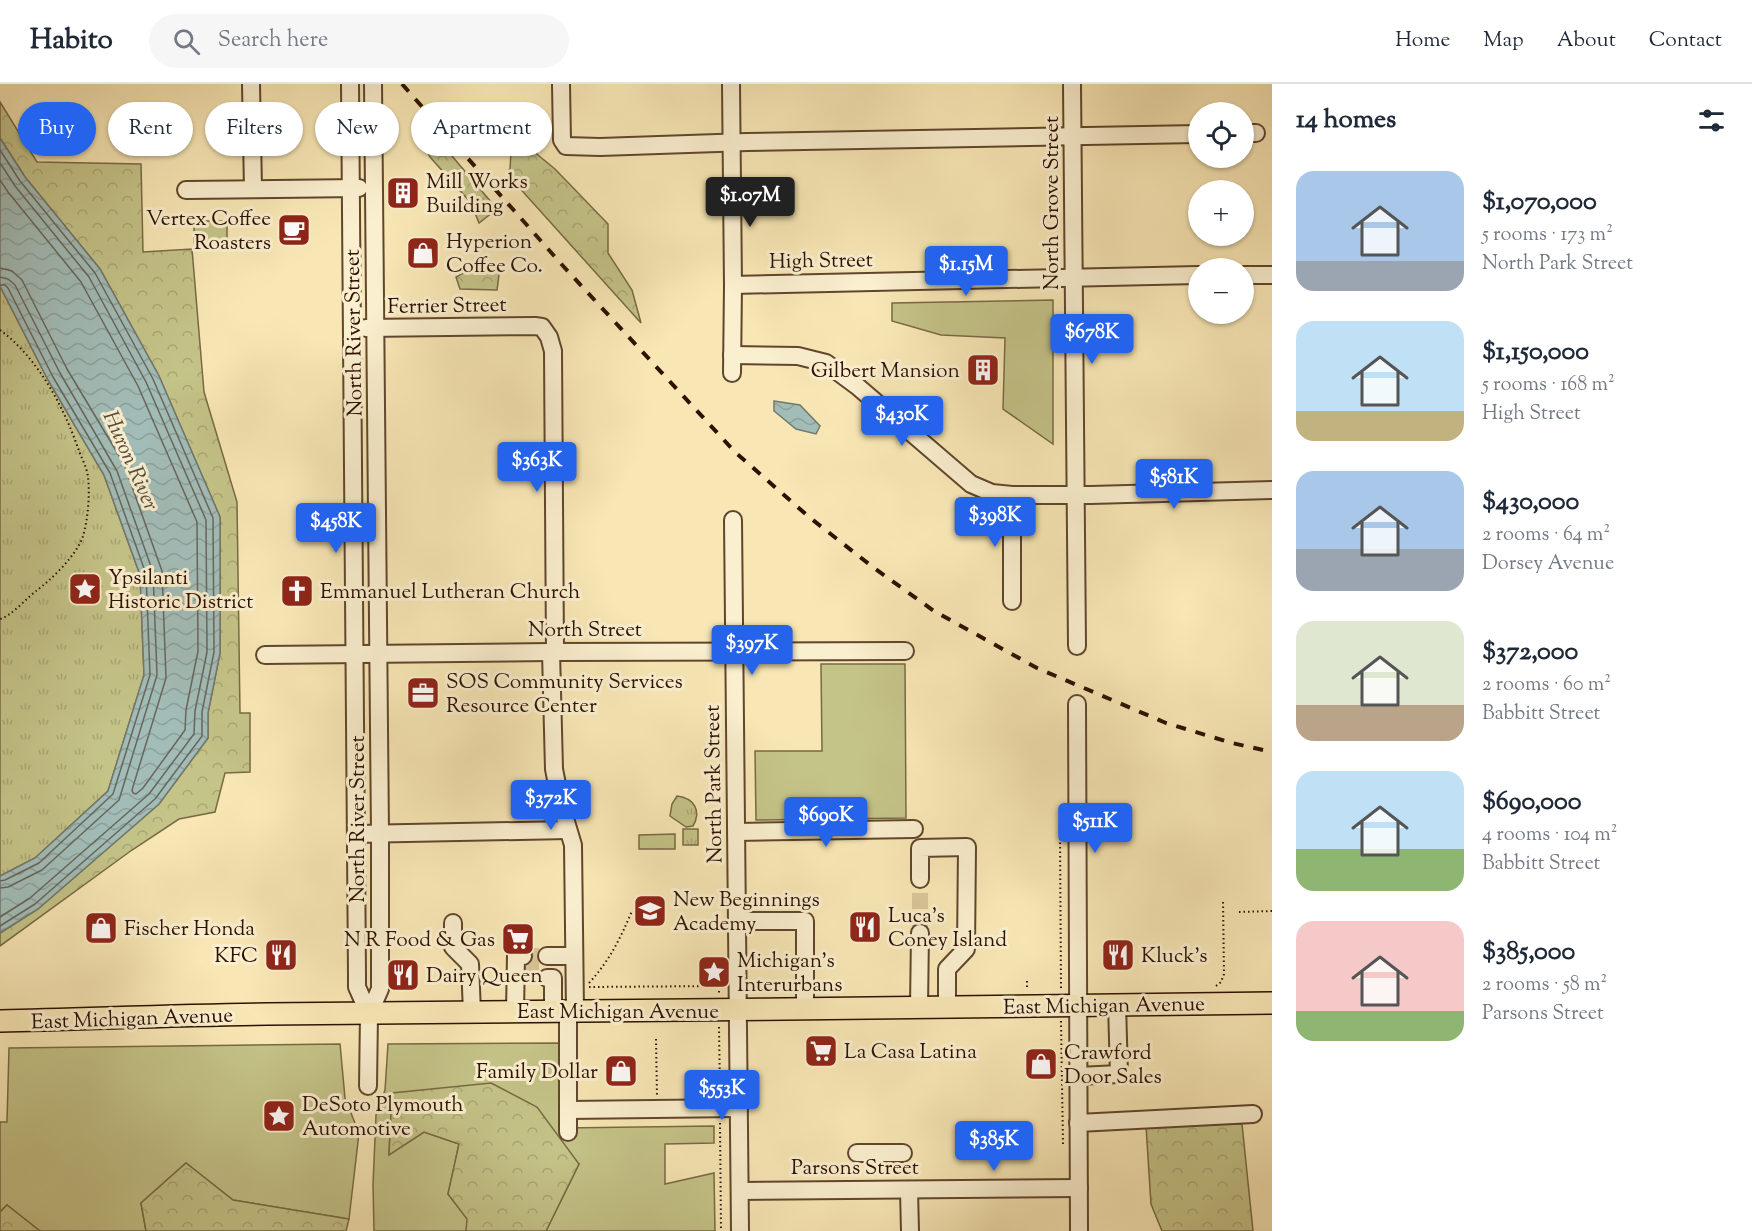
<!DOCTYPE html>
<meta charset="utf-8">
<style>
:root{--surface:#fff;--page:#f6f6f7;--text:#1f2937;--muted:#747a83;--line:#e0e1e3;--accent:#2563eb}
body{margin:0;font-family:"Sorts Mill Goudy",serif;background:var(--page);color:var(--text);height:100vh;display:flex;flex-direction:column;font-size:22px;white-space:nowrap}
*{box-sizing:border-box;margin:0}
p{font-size:20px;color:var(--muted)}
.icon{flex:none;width:33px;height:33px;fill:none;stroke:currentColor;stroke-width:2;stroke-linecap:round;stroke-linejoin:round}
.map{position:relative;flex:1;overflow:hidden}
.sheet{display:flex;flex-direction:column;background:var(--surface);width:480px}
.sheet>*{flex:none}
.guide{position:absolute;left:18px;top:18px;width:570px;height:54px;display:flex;gap:12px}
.tools{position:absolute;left:1188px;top:18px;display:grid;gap:12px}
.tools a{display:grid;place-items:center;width:66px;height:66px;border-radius:50%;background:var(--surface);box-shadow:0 2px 4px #0004;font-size:30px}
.price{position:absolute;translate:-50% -51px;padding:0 14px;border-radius:6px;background:var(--accent);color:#fff;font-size:20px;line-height:39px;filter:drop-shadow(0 2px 3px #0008)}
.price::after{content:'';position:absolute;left:50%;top:36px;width:18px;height:14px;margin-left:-9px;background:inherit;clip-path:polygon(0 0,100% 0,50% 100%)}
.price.active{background:#222;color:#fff}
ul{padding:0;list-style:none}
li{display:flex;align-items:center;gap:18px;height:150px;padding:0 24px}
li span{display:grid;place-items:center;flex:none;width:168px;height:120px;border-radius:18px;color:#555}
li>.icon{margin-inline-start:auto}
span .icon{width:72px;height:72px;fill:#fffc;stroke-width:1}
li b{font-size:26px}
h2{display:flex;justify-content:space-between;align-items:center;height:72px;padding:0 24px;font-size:26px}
.tag{padding:0 21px;border-radius:27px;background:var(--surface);box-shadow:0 2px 4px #0004;font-size:21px;line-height:54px}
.tag.active{background:var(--accent);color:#fff}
header{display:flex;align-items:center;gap:36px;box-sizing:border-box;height:84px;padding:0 30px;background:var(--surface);border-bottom:2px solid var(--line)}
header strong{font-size:28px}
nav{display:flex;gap:33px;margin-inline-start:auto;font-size:21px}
.search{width:420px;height:54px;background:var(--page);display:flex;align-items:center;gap:15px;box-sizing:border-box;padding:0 21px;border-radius:33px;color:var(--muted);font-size:22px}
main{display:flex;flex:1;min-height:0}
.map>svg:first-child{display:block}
.green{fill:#c4c388;stroke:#786a44;stroke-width:1.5}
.forest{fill:url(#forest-crowns);stroke:#786a44;stroke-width:1.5}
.park{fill:url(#park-tufts);stroke:#786a44;stroke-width:1.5}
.water{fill:url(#water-waves);stroke:#73786e;stroke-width:1.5}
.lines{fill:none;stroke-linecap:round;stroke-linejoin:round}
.shore{stroke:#68665c;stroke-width:1.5}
.minor-tunnel{stroke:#dac79a;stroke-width:16;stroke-dasharray:16 8;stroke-linecap:butt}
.minor-casing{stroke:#60462d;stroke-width:20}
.major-casing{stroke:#2d1000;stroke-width:24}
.path{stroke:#2d1000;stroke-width:2;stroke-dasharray:1.5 3;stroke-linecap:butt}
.minor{stroke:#faefcf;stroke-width:16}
.major{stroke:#f8e7b5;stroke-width:21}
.rail{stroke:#2d1000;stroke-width:4;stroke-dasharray:10 10;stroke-linecap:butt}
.labels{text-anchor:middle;stroke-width:6;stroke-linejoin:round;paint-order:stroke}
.poi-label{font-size:21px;fill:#2d1000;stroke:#faefcf;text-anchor:start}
.street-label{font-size:21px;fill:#2d1000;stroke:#faefcf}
.water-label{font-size:22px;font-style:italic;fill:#564d40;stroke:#faefcf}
</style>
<header>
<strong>Habito</strong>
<div class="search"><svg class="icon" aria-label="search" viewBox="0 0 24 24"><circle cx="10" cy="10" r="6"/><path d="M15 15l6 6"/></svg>Search here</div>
<nav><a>Home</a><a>Map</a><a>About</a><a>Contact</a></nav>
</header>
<main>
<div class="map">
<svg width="1272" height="1147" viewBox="0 0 1272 1147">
<defs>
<pattern id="forest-crowns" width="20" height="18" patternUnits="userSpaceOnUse" patternTransform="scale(1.5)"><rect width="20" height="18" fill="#c4c388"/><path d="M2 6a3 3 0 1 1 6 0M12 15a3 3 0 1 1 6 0" fill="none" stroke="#a9a674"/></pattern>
<pattern id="park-tufts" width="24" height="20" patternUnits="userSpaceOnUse" patternTransform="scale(1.5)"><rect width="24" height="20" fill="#c4c388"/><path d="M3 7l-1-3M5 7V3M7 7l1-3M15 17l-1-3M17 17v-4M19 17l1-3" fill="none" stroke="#a9a674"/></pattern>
<pattern id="water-waves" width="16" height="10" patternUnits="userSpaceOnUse" patternTransform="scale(1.5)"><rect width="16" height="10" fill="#a2bdb8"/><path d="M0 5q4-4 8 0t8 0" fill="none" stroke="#8ca19c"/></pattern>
</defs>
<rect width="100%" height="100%" fill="#f8e7b5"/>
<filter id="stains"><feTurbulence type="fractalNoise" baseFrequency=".00333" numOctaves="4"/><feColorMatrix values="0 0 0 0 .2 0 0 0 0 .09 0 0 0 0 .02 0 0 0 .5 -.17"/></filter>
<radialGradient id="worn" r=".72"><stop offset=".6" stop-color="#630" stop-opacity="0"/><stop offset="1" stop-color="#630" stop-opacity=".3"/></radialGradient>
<!-- green -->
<g class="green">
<polygon points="194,137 227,137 227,158 194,159"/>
<polygon points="1053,216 1053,360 1003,325 1005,254 941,251 892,237 892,219"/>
<polygon points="821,580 905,580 906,734 756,736 755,667 822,667"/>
<polygon points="675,750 675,765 639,765 639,751"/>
<polygon points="562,959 562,1044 714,1042 714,1059 665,1060 665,1100 714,1089 715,1147 546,1147 579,1080 392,1009 389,1070 424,1048 459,1060 448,1110 468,1135 466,1147 374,1147 373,1101 376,1031 385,1006 388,960"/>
<polygon points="340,960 345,1014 359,1049 349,1135 233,1116 186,1079 141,1119 146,1147 40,1147 7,1121 0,1128 0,1038 7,1038 9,964"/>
</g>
<!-- forest -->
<g class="forest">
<polygon points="0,18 37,78 141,80 143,168 192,165 204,308 237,418 240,629 250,629 250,688 225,689 215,728 179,735 132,766 0,862 0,849 38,825 159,720 208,654 208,629 220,569 220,433 159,292 100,185 25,93 0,54"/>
<polygon points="500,40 555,85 608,140 608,169 632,206 641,239 506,89 510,85 511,68 501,60"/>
<polygon points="429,45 497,125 479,139 471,119 430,73 424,62"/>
<polygon points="481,179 500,183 497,206 460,205 456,193"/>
<polygon points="491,999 537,1023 579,1080 546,1147 466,1147 467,1135 448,1110 459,1060 424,1048 389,1071 392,1009"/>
<polygon points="1242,1040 1253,1147 1162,1147 1151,1120 1146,1042"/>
<polygon points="186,1079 233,1116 349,1135 346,1147 146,1147 141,1119"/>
<polygon points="7,1121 40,1147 0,1147 0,1128"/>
</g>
<!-- park -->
<g class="park">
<polygon points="0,202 48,296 104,391 140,491 144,591 108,707 35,774 0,792"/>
<path d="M677,712C694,714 702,727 693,742L686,743L670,732L672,720Z"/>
<rect x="683" y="745" width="15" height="16"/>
</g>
<!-- water -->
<g class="water">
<polygon points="0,54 25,93 100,185 159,292 220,433 220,569 208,629 208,654 159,720 38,825 0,849 0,792 35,774 108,707 144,591 140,491 104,391 48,296 0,202"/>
<polygon points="774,317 800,321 820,342 816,350 796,345 774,327"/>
</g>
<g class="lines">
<!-- shore -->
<g class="shore">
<polyline points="0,66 20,97 95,189 153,295 213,434 214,568 202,628 202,652 155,715 35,820 0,842"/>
<polyline points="0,79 15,102 89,193 146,298 206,436 207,568 195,627 194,650 149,710 30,814 0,833"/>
<polyline points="0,96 8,108 81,198 138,302 197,438 198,567 186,626 185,646 143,704 136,710 133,709 132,706 166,594 162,487 124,380 67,285 22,196 12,187 0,184"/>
<polyline points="0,193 8,195 15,201 60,289 117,387 153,488 157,591 119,716 42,786 8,803 0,804"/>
<polyline points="0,201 5,201 8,204 53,293 110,389 146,490 150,591 113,710 39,779 5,796 0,797"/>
</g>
<!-- minor-tunnel -->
<g class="minor-tunnel">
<polyline points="920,849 920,795"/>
<polyline points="523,872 547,872"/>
<polyline points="523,884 547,884"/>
</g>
<defs>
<g id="minor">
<polyline points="251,0 253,105"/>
<polyline points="350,0 357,891 357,903 369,930"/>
<polyline points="561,0 562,56 566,62 600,63 747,58 1198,50"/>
<polyline points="731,0 733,201 732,289"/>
<polyline points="1072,0 1077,562"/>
<polyline points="1244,49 1256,49"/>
<polyline points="186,106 359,104"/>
<polyline points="1244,191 1272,191"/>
<polyline points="733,201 1198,191"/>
<polyline points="366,244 535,242 542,243 549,253 553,267 555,568"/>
<polyline points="732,271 798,272 826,279 857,302 971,400 992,409 1012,411 1091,411 1272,406"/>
<polyline points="1012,411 1012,517"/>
<polyline points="733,436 740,1147"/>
<polyline points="551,568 554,685 561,721 573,761 575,927"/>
<polyline points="265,571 551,568 905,567"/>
<polyline points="1077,620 1079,1147"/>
<polyline points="737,748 914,745"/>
<polyline points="356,750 568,746"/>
<polyline points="920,795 920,764 967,763 966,865 947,885 947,923"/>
<polyline points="738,837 805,837 805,925"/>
<polyline points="453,839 453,863 470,880 472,928"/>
<polyline points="547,872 574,872"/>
<polyline points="547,894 553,894 553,927"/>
<polyline points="919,923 920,849"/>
<polyline points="568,927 568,1048"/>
<polyline points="515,928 516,871 523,872"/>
<polyline points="1078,992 1119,990 1117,920"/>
<polyline points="368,1002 369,930 380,905 380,750 373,0"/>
<polyline points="568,1026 739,1024"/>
<polyline points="1078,1039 1253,1030"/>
<polyline points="857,1069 903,1069"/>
<polyline points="909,1106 910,1147"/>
<polyline points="740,1107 1079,1104"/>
</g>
<path id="major" d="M0,937C89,935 179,931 268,930C603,927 937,924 1272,919"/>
</defs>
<!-- minor casing -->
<use href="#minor" class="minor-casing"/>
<!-- major casing -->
<use href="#major" class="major-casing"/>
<!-- path -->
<g class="path">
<path d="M0,246C38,274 64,323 79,367C82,375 87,384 88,393C90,409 88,436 83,452C77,471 51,496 36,507C27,514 10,533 0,535"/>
<polyline points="1239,828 1272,827"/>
<polyline points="1027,897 1027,905"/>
<path d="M589,899C610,876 620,855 632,827"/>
<polyline points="1216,902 1221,898 1224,890 1223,815"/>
<polyline points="589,903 719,902 719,910"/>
<polyline points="1061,904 1060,751 1062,745"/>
<polyline points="1061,937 1063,1060"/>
<polyline points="719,943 720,1009"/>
<polyline points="656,955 657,1012"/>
<polyline points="720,1039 721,1147"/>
</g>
<!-- minor -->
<use href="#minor" class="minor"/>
<!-- major -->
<use href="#major" class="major"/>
<!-- rail -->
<polyline class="rail" points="402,0 564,183 735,368 809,433 874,484 934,527 1037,584 1166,639 1232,659 1272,668"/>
</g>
<!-- icons -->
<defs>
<symbol id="building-square" viewBox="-11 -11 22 22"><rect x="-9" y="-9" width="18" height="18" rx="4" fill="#8f2418" stroke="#faefcf"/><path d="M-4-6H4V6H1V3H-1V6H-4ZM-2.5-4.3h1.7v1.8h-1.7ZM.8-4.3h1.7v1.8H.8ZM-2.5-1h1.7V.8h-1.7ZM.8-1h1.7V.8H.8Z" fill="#fff"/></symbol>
<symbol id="cafe-square" viewBox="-11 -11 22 22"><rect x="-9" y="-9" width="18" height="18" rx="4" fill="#8f2418" stroke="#faefcf"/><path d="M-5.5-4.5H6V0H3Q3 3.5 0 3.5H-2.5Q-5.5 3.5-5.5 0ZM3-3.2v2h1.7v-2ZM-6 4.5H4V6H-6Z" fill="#fff"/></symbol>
<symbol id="shop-square" viewBox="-11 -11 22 22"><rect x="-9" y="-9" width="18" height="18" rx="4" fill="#8f2418" stroke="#faefcf"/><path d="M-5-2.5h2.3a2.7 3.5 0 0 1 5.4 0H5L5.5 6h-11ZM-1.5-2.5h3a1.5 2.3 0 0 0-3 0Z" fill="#fff"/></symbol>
<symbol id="sight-square" viewBox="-11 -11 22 22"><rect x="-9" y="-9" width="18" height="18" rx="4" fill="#8f2418" stroke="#faefcf"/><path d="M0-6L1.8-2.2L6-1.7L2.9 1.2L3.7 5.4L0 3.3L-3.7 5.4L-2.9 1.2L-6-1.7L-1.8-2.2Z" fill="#fff"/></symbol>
<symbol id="church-square" viewBox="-11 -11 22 22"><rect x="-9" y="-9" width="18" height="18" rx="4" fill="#8f2418" stroke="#faefcf"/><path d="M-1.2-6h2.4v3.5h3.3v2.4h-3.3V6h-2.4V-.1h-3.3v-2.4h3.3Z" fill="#fff"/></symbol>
<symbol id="office-square" viewBox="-11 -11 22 22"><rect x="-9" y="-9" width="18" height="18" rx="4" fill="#8f2418" stroke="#faefcf"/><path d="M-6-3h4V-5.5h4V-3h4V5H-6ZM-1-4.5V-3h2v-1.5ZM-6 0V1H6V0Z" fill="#fff"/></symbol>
<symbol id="school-square" viewBox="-11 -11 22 22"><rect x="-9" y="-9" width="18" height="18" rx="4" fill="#8f2418" stroke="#faefcf"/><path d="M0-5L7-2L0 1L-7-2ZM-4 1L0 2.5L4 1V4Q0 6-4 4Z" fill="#fff"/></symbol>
<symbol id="restaurant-square" viewBox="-11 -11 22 22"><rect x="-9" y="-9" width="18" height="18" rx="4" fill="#8f2418" stroke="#faefcf"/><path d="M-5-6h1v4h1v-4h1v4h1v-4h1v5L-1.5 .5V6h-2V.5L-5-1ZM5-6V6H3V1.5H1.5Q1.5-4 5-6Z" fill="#fff"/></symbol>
<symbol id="supermarket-square" viewBox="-11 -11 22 22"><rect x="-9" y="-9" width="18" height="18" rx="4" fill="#8f2418" stroke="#faefcf"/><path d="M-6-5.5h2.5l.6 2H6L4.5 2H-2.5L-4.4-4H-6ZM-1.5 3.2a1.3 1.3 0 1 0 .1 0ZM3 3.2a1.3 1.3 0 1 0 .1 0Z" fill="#fff"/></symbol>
</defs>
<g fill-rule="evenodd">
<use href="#building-square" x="384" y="90" width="38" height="38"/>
<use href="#cafe-square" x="275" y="127" width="38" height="38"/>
<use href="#shop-square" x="404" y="150" width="38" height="38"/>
<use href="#building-square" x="964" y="267" width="38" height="38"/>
<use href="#sight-square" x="66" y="486" width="38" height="38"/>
<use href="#church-square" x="278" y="488" width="38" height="38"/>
<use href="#office-square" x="404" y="590" width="38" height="38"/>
<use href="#school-square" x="631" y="808" width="38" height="38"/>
<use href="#restaurant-square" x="846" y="824" width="38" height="38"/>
<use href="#shop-square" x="82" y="825" width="38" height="38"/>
<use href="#supermarket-square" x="499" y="836" width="38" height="38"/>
<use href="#restaurant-square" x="262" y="852" width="38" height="38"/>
<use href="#restaurant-square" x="1099" y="852" width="38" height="38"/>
<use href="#sight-square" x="695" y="869" width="38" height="38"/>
<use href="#restaurant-square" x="384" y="872" width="38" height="38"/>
<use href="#supermarket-square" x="802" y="948" width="38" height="38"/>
<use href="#shop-square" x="1022" y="961" width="38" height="38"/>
<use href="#shop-square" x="602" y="968" width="38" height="38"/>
<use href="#sight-square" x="260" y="1013" width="38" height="38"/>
</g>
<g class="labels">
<!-- poi labels -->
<g class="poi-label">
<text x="426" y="104">Mill Works<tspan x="426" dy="24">Building</tspan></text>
<text x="271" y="141" text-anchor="end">Vertex Coffee<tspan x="271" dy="24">Roasters</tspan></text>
<text x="446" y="164">Hyperion<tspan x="446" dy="24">Coffee Co.</tspan></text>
<text x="960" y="293" text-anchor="end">Gilbert Mansion</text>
<text x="108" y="500">Ypsilanti<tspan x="108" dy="24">Historic District</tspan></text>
<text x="320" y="514">Emmanuel Lutheran Church</text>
<text x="446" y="604">SOS Community Services<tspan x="446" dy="24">Resource Center</tspan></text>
<text x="673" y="822">New Beginnings<tspan x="673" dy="24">Academy</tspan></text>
<text x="888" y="838">Luca's<tspan x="888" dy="24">Coney Island</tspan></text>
<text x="124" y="851">Fischer Honda</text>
<text x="495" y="862" text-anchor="end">N R Food &amp; Gas</text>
<text x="258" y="878" text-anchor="end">KFC</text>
<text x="1141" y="878">Kluck's</text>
<text x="737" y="883">Michigan’s<tspan x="737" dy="24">Interurbans</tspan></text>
<text x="426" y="898">Dairy Queen</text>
<text x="844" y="974">La Casa Latina</text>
<text x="1064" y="975">Crawford<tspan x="1064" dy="24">Door Sales</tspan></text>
<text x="598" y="994" text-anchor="end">Family Dollar</text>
<text x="302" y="1027">DeSoto Plymouth<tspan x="302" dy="24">Automotive</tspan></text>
</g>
<!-- street labels -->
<g class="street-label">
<text transform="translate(1051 119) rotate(-90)" y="7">North Grove Street</text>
<text transform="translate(821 176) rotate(-1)" y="7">High Street</text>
<text transform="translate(447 221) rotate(-1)" y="7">Ferrier Street</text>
<text transform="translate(353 249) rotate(-91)" y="7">North River Street</text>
<text x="585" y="552">North Street</text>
<text transform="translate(713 700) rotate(-91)" y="7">North Park Street</text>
<text transform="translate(357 735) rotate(-90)" y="7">North River Street</text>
<text transform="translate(1104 921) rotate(-1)" y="7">East Michigan Avenue</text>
<text x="618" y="934">East Michigan Avenue</text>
<text transform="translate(132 934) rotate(-2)" y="7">East Michigan Avenue</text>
<text x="855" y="1090">Parsons Street</text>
</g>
<!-- water labels -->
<g class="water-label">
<text transform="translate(132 376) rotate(66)" y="8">Huron River</text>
</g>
</g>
<rect width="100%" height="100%" filter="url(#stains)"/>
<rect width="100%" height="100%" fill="url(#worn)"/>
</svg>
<div class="tools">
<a><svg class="icon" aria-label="locate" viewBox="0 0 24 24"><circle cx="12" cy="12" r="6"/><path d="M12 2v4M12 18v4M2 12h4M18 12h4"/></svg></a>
<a>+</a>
<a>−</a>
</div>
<b class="price active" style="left:750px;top:144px">$1.07M</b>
<b class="price" style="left:966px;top:213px">$1.15M</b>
<b class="price" style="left:1092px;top:281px">$678K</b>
<b class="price" style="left:902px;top:363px">$430K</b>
<b class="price" style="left:537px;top:409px">$363K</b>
<b class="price" style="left:1174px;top:426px">$581K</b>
<b class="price" style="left:995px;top:464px">$398K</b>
<b class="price" style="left:336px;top:470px">$458K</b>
<b class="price" style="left:752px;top:592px">$397K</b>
<b class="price" style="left:551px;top:747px">$372K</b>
<b class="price" style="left:826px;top:764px">$690K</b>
<b class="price" style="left:1095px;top:770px">$511K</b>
<b class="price" style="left:722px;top:1037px">$553K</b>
<b class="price" style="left:994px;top:1088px">$385K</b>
<div class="guide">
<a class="tag active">Buy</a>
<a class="tag">Rent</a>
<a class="tag">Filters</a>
<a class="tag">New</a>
<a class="tag">Apartment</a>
</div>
</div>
<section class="sheet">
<h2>14 homes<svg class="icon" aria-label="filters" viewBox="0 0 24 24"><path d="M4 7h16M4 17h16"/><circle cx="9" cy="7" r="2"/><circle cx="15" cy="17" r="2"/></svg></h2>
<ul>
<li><span style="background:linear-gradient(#a9c7e8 75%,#9aa5b1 0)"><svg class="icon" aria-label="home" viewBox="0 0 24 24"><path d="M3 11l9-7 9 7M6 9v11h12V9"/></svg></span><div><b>$1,070,000</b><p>5 rooms · 173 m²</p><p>North Park Street</p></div></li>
<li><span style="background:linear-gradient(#bfe0f5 75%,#c2b280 0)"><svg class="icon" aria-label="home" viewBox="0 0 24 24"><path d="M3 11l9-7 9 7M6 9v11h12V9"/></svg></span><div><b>$1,150,000</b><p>5 rooms · 168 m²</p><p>High Street</p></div></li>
<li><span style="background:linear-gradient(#a9c7e8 65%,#9aa5b1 0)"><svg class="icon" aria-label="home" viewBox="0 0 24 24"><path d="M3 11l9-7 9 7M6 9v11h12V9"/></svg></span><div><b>$430,000</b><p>2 rooms · 64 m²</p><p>Dorsey Avenue</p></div></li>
<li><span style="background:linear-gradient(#dfe7d0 70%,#b9a48a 0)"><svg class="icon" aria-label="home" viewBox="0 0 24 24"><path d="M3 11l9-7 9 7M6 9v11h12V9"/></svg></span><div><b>$372,000</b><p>2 rooms · 60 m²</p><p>Babbitt Street</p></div></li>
<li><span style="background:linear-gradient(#bfe0f5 65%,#8fb573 0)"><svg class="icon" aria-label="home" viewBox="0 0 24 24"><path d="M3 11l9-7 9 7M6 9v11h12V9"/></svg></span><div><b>$690,000</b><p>4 rooms · 104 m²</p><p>Babbitt Street</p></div></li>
<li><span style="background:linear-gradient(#f6c9c9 75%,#8fb573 0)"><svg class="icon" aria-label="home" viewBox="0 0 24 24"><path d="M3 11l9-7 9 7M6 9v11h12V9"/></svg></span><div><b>$385,000</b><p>2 rooms · 58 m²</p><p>Parsons Street</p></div></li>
</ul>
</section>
</main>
